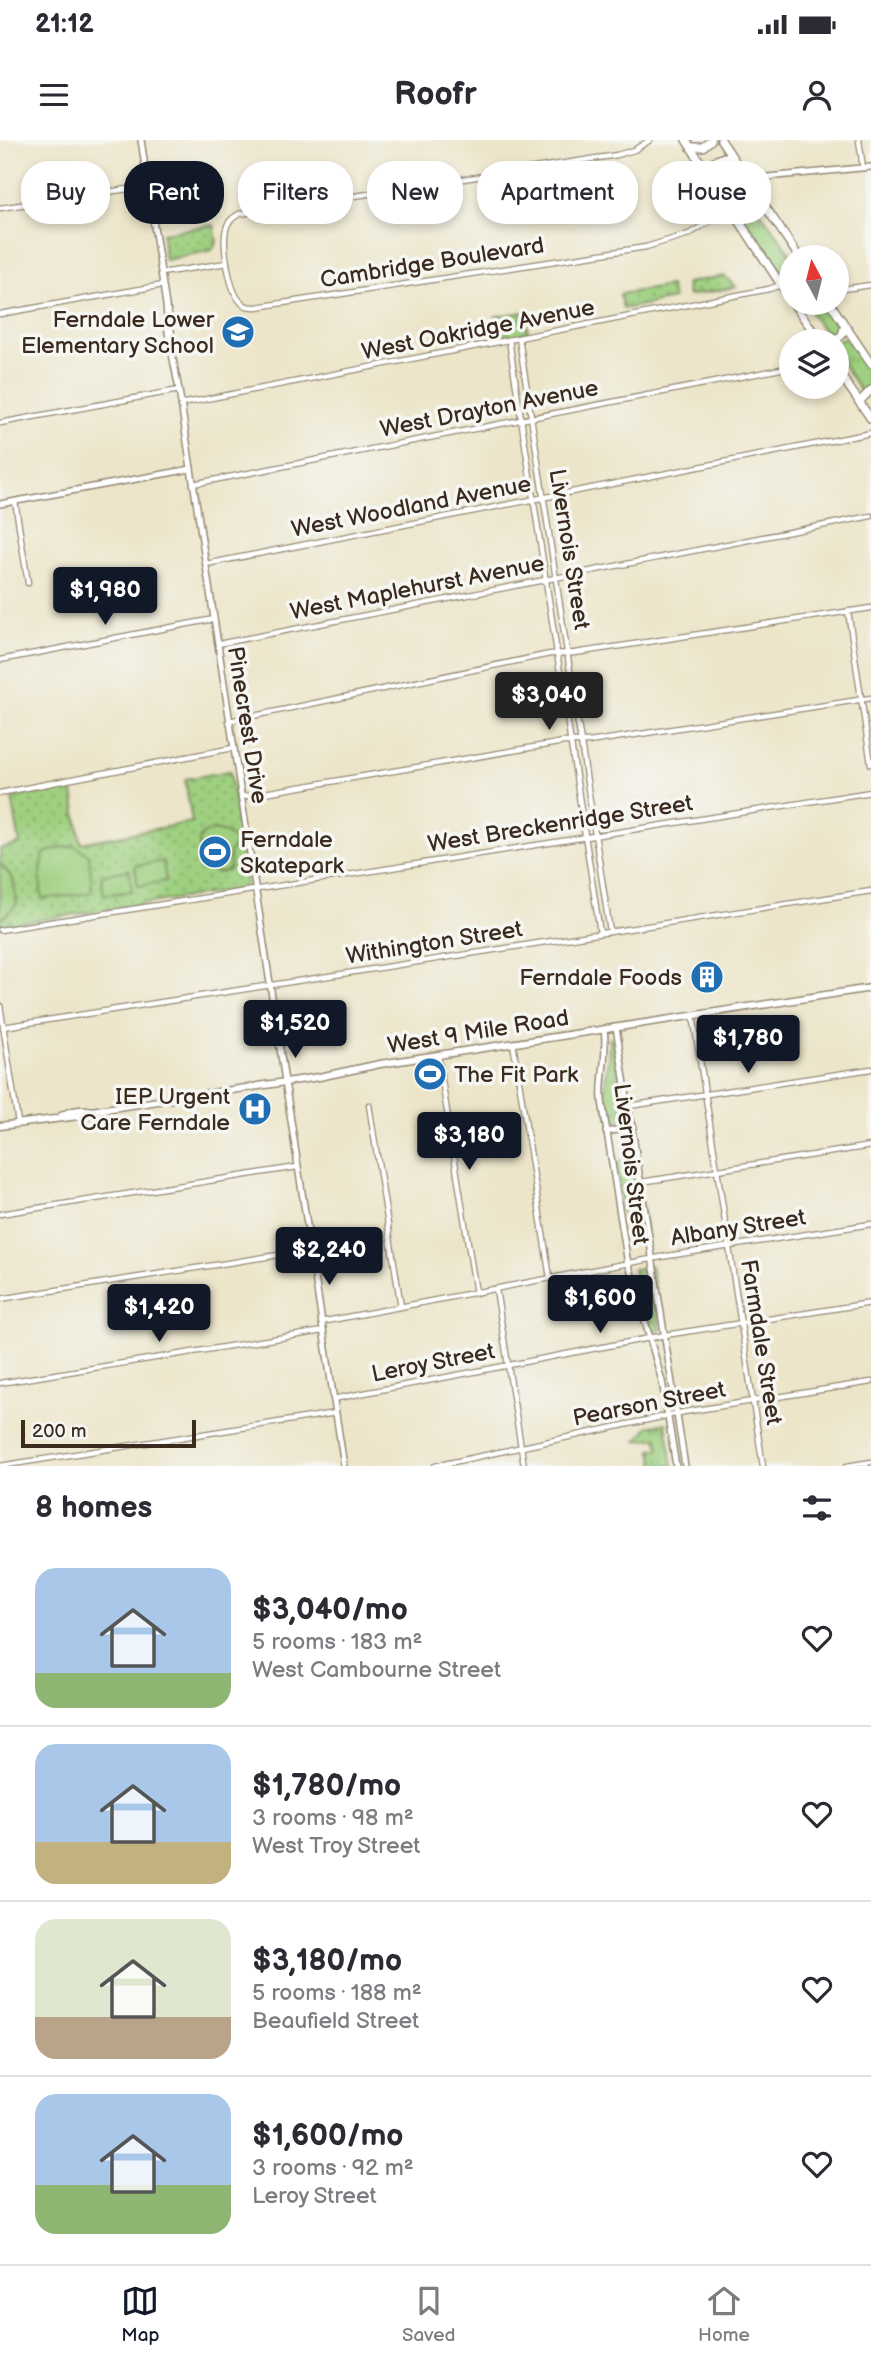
<!DOCTYPE html>
<meta charset="utf-8">
<style>
:root{--surface:#fff;--page:#f2f2f3;--text:#2b2b33;--muted:#7c7c81;--line:#e1e1e2;--accent:#111827}
body{margin:0;font-family:"Balsamiq Sans",sans-serif;background:var(--page);color:var(--text);height:100vh;display:flex;flex-direction:column;font-size:26px;white-space:nowrap}
*{box-sizing:border-box;margin:0}
p{font-size:23px;color:var(--muted)}
.icon{flex:none;width:38px;height:38px;fill:none;stroke:currentColor;stroke-width:2;stroke-linecap:round;stroke-linejoin:round}
.map{position:relative;height:1326px;overflow:hidden}
.side{display:flex;flex-direction:column;background:var(--surface);flex:1}
.side>*{flex:none}
.guide{position:absolute;left:21px;top:21px;width:830px;height:63px;display:flex;gap:14px}
.needle{width:46px;rotate:353deg}
.tools{position:absolute;left:779px;top:105px;display:grid;gap:14px}
.tools a{display:grid;place-items:center;width:70px;height:70px;border-radius:50%;background:var(--surface);box-shadow:0 4px 10px #0003;font-size:35px}
.scale{position:absolute;left:21px;bottom:18px;width:175px;box-sizing:border-box;padding-left:7px;border:4px solid #3b2a1e;border-top:0;font-size:19px;line-height:24px;white-space:nowrap;color:#3b2a1e;-webkit-text-stroke:5px #f6f6f2;paint-order:stroke}
.price{position:absolute;translate:-50% -60px;padding:0 16px;border-radius:7px;background:var(--accent);color:#fff;font-size:23px;line-height:46px;filter:drop-shadow(0 2px 4px #0008)}
.price::after{content:'';position:absolute;left:50%;top:42px;width:21px;height:16px;margin-left:-10px;background:inherit;clip-path:polygon(0 0,100% 0,50% 100%)}
.price.selected{background:#222;color:#fff}
ul{padding:0;list-style:none}
li{display:flex;align-items:center;gap:21px;height:175px;padding:0 35px}
li+li{border-top:2px solid var(--line)}
li span{display:grid;place-items:center;flex:none;width:196px;height:140px;border-radius:21px;color:#555}
li>.icon{margin-inline-start:auto}
span .icon{width:84px;height:84px;fill:#fffc;stroke-width:1}
li b{font-size:30px}
h2{display:flex;justify-content:space-between;align-items:center;height:84px;padding:0 35px;font-size:30px}
.chip{padding:0 24px;border-radius:28px;background:var(--surface);box-shadow:0 4px 10px #0003;font-size:24px;line-height:63px}
.chip.selected{background:var(--accent);color:#fff}
.status{display:flex;justify-content:space-between;align-items:center;height:49px;padding:0 35px;background:var(--surface);direction:ltr}
.status svg{height:19px;fill:currentColor}
header{display:flex;justify-content:space-between;align-items:center;height:91px;padding:0 35px;background:var(--surface);font-size:32px;font-weight:600}
.tabs{display:flex;justify-content:space-around;align-items:center;height:98px;border-top:2px solid var(--line);background:var(--surface);font-size:19px;color:var(--muted)}
.tabs a{display:grid;justify-items:center;gap:4px}
.tabs .selected{color:var(--accent)}
.map>svg:first-child{display:block}
.grass{fill:url(#grass-tufts);stroke:#6d7d4f;stroke-width:2}
.park{fill:url(#park-dots);stroke:#6d7d4f;stroke-width:2}
.garden{fill:url(#garden-furrows);stroke:#6d7d4f;stroke-width:2}
.pitch{fill:#9fd080;stroke:#6d7d4f;stroke-width:2}
.lines{fill:none;stroke-linecap:round;stroke-linejoin:round}
.minor-casing{stroke:#948874;stroke-width:7}
.tertiary-casing{stroke:#948874;stroke-width:8}
.secondary-casing{stroke:#948874;stroke-width:9}
.primary-casing{stroke:#948874;stroke-width:10}
.minor{stroke:#fff;stroke-width:4.5}
.tertiary{stroke:#fff;stroke-width:5}
.secondary{stroke:#fff;stroke-width:6}
.primary{stroke:#fff;stroke-width:7}
.labels{text-anchor:middle;stroke-width:7;stroke-linejoin:round;paint-order:stroke}
.street-label{font-size:23px;fill:#3b2a1e;stroke:#f6f6f2}
.poi-label{font-size:23px;fill:#3b2a1e;stroke:#f6f6f2;text-anchor:end}
</style>
<div class="status"><b>21:12</b><svg viewBox="0 0 49 12"><path d="M0 12V9h3v3zM5 12V6h3v6zM10 12V3h3v9zM15 12V0h3v12zM26 1h20v11H26zM47 4h2v5h-2z"/></svg></div>
<header><svg class="icon" aria-label="menu" viewBox="0 0 24 24"><path d="M4 6h16M4 12h16M4 18h16"/></svg>Roofr<svg class="icon" aria-label="person" viewBox="0 0 24 24"><circle cx="12" cy="8" r="4"/><path d="M4 21q1-7 8-7t8 7"/></svg></header>
<div class="map">
<svg width="871" height="1326" viewBox="0 0 871 1326">
<defs>
<pattern id="grass-tufts" width="24" height="20" patternUnits="userSpaceOnUse" patternTransform="scale(1.75)"><rect width="24" height="20" fill="#9fd080"/><path d="M3 7l-1-3M5 7V3M7 7l1-3M15 17l-1-3M17 17v-4M19 17l1-3" fill="none" stroke="#83a968"/></pattern>
<pattern id="park-dots" width="8" height="8" patternUnits="userSpaceOnUse" patternTransform="scale(1.75)"><rect width="8" height="8" fill="#9fd080"/><path d="M2 2h.1M6 6h.1" fill="none" stroke="#83a968" stroke-width="1.8" stroke-linecap="round"/></pattern>
<pattern id="garden-furrows" width="10" height="10" patternUnits="userSpaceOnUse" patternTransform="scale(1.75)"><rect width="10" height="10" fill="#9fd080"/><path d="M-1 1l2-2M0 10L10 0M9 11l2-2" fill="none" stroke="#83a968"/></pattern>
</defs>
<rect width="100%" height="100%" fill="#f6f6f2"/>
<filter id="ink" filterUnits="userSpaceOnUse"><feTurbulence type="fractalNoise" baseFrequency=".0143" numOctaves="2"/><feDisplacementMap in="SourceGraphic" scale="14" xChannelSelector="R" yChannelSelector="G"/><feConvolveMatrix kernelMatrix="1 2 1 2 8 2 1 2 1" color-interpolation-filters="sRGB"/></filter>
<filter id="wash" filterUnits="userSpaceOnUse"><feTurbulence type="fractalNoise" baseFrequency=".00686" numOctaves="4" result="noise"/><feDisplacementMap in="SourceGraphic" scale="28" xChannelSelector="R" yChannelSelector="G"/><feGaussianBlur stdDeviation="1.57" result="paint"/><feColorMatrix in="noise" values="0 0 0 0 0 0 0 0 0 0 0 0 0 0 0 0 0 1.4 0 .05"/><feComposite in="paint" operator="in"/></filter>
<g filter="url(#wash)">
<rect width="100%" height="100%" fill="#ece5c9"/>
<!-- grass -->
<g class="grass">
<path d="M723,24L727,26C748,58 772,86 793,117H791V142L769,114L715,35L716,27Z"/>
<path d="M805,163H823L837,184L836,192C820,195 813,175 805,163Z"/>
<polygon points="845,197 871,235 871,245 861,252 837,216 836,203"/>
<path d="M609,898H612L624,974L622,980L616,983L610,981C597,957 611,925 609,898Z"/>
<polygon points="651,1126 661,1190 651,1191 633,1129"/>
<polygon points="666,1283 673,1326 655,1326 652,1310 659,1309 658,1298 637,1301 648,1287"/>
</g>
<!-- park -->
<g class="park">
<polygon points="214,85 217,102 212,110 165,120 162,93"/>
<polygon points="724,136 736,147 688,156 686,143"/>
<polygon points="670,146 673,159 623,169 620,154"/>
<polygon points="230,631 247,748 0,786 0,709 20,704 12,658 72,647 81,703 192,682 185,639"/>
<polygon points="634,1018 646,1090 626,1093 615,1023"/>
</g>
<!-- garden -->
<polygon class="garden" points="525,172 528,192 500,198 496,176"/>
<!-- pitch -->
<g class="pitch">
<path d="M214,690L226,693L233,699L235,704L229,713L230,728C211,744 198,716 199,699L204,693Z"/>
<polygon points="75,706 89,715 92,749 89,753 42,759 40,738 44,713 59,708"/>
<polygon points="163,721 166,741 138,746 135,726"/>
<polygon points="0,723 13,739 17,764 4,777 0,778"/>
<polygon points="129,730 132,751 104,755 101,735"/>
</g>
</g>
<g filter="url(#ink)">
<g class="lines">
<defs>
<g id="minor">
<path d="M650,0L634,10L617,15L239,74C234,77 229,80 227,86C221,101 229,151 241,162C245,167 251,167 257,167L646,107L689,94L730,69"/>
<polyline points="859,0 863,28"/>
<polyline points="0,68 148,46"/>
<polyline points="161,133 227,123"/>
<polyline points="836,150 871,145"/>
<polyline points="0,174 163,145"/>
<polyline points="519,198 610,792"/>
<polyline points="509,200 600,793"/>
<polyline points="181,264 769,149 781,145"/>
<polyline points="0,283 179,250"/>
<polyline points="193,344 791,227"/>
<polyline points="15,361 28,443"/>
<polyline points="206,424 871,293"/>
<polyline points="848,471 871,624"/>
<polyline points="218,504 871,376"/>
<polyline points="0,520 214,479"/>
<polyline points="229,581 550,514 575,513 871,468"/>
<polyline points="0,653 233,608"/>
<polyline points="241,657 564,602 589,602 871,558"/>
<polyline points="0,790 871,652"/>
<polyline points="0,865 18,983"/>
<polyline points="693,875 763,1326"/>
<polyline points="3,887 871,751"/>
<polyline points="513,903 550,1138"/>
<polyline points="438,915 476,1153"/>
<polyline points="369,965 401,1167"/>
<polyline points="629,966 871,929"/>
<polyline points="641,1042 871,1006"/>
<polyline points="0,1074 297,1027"/>
<polyline points="496,1149 524,1326"/>
<polyline points="0,1159 310,1110"/>
<polyline points="321,1182 661,1117 871,1084"/>
<polyline points="0,1243 323,1191"/>
<polyline points="333,1259 665,1195 871,1163"/>
<polyline points="0,1326 336,1273"/>
<polyline points="435,1326 684,1272 871,1242"/>
<polyline points="847,1326 871,1322"/>
</g>
<g id="tertiary">
<polyline points="141,0 166,165 168,193 179,250 344,1326"/>
<polyline points="747,39 871,27"/>
<polyline points="168,171 174,210"/>
<polyline points="0,364 191,329"/>
<polyline points="616,887 685,1326"/>
<path d="M604,889C608,914 600,937 602,961L627,1118L662,1241L676,1326"/>
<polyline points="606,992 633,987"/>
</g>
<g id="secondary">
<path d="M61,976C69,971 82,968 91,971"/>
<polyline points="0,986 86,975 91,971 319,937 380,924 871,848"/>
</g>
<g id="primary">
<polyline points="686,0 791,160"/>
<polyline points="721,0 799,117"/>
<polyline points="691,7 703,7 711,0"/>
<polyline points="707,33 714,21 724,17 733,18"/>
<polyline points="793,163 820,201"/>
<polyline points="830,163 871,224"/>
<polyline points="835,201 842,195 845,185"/>
<polyline points="836,228 871,279"/>
<polyline points="859,262 871,250"/>
</g>
</defs>
<!-- minor casing -->
<use href="#minor" class="minor-casing"/>
<!-- tertiary casing -->
<use href="#tertiary" class="tertiary-casing"/>
<!-- secondary casing -->
<use href="#secondary" class="secondary-casing"/>
<!-- primary casing -->
<use href="#primary" class="primary-casing"/>
<!-- minor -->
<use href="#minor" class="minor"/>
<!-- tertiary -->
<use href="#tertiary" class="tertiary"/>
<!-- secondary -->
<use href="#secondary" class="secondary"/>
<!-- primary -->
<use href="#primary" class="primary"/>
</g>
</g>
<!-- icons -->
<defs>
<symbol id="school-disc" viewBox="-11 -11 22 22"><circle r="9.5" fill="#1f6fb2" stroke="#f6f6f2"/><path d="M0-5L7-2L0 1L-7-2ZM-4 1L0 2.5L4 1V4Q0 6-4 4Z" fill="#fff"/></symbol>
<symbol id="stadium-disc" viewBox="-11 -11 22 22"><circle r="9.5" fill="#1f6fb2" stroke="#f6f6f2"/><path d="M0-5a6.5 5 0 1 0 0 10a6.5 5 0 1 0 0-10ZM-3.5-1.8h7v3.6h-7Z" fill="#fff"/></symbol>
<symbol id="building-disc" viewBox="-11 -11 22 22"><circle r="9.5" fill="#1f6fb2" stroke="#f6f6f2"/><path d="M-4-6H4V6H1V3H-1V6H-4ZM-2.5-4.3h1.7v1.8h-1.7ZM.8-4.3h1.7v1.8H.8ZM-2.5-1h1.7V.8h-1.7ZM.8-1h1.7V.8H.8Z" fill="#fff"/></symbol>
<symbol id="hospital-disc" viewBox="-11 -11 22 22"><circle r="9.5" fill="#1f6fb2" stroke="#f6f6f2"/><path d="M-5-5h3v3.5h4V-5h3V5h-3V1.5h-4V5h-3Z" fill="#fff"/></symbol>
</defs>
<g fill-rule="evenodd">
<use href="#school-disc" x="219" y="173" width="38" height="38"/>
<use href="#stadium-disc" x="196" y="693" width="38" height="38"/>
<use href="#building-disc" x="688" y="818" width="38" height="38"/>
<use href="#stadium-disc" x="411" y="915" width="38" height="38"/>
<use href="#hospital-disc" x="236" y="950" width="38" height="38"/>
</g>
<g class="labels">
<!-- street labels -->
<g class="street-label">
<text transform="translate(432 122) rotate(-9)" y="8">Cambridge Boulevard</text>
<text transform="translate(478 189) rotate(-11)" y="8">West Oakridge Avenue</text>
<text transform="translate(489 268) rotate(-11)" y="8">West Drayton Avenue</text>
<text transform="translate(411 366) rotate(-11)" y="8">West Woodland Avenue</text>
<text transform="translate(570 409) rotate(81)" y="8">Livernois Street</text>
<text transform="translate(417 447) rotate(-11)" y="8">West Maplehurst Avenue</text>
<text transform="translate(248 585) rotate(81)" y="8">Pinecrest Drive</text>
<text transform="translate(560 683) rotate(-9)" y="8">West Breckenridge Street</text>
<text transform="translate(434 802) rotate(-9)" y="8">Withington Street</text>
<text transform="translate(478 891) rotate(-9)" y="8">West 9 Mile Road</text>
<text transform="translate(632 1024) rotate(83)" y="8">Livernois Street</text>
<text transform="translate(738 1087) rotate(-9)" y="8">Albany Street</text>
<text transform="translate(762 1202) rotate(81)" y="8">Farmdale Street</text>
<text transform="translate(433 1222) rotate(-11)" y="8">Leroy Street</text>
<text transform="translate(649 1263) rotate(-11)" y="8">Pearson Street</text>
</g>
<!-- poi labels -->
<g class="poi-label">
<text x="214" y="187">Ferndale Lower<tspan x="214" dy="26">Elementary School</tspan></text>
<text x="240" y="707" text-anchor="start">Ferndale<tspan x="240" dy="26">Skatepark</tspan></text>
<text x="682" y="845">Ferndale Foods</text>
<text x="454" y="942" text-anchor="start">The Fit Park</text>
<text x="230" y="964">IEP Urgent<tspan x="230" dy="26">Care Ferndale</tspan></text>
</g>
</g>
</svg>
<div class="tools">
<a><svg class="needle" viewBox="-14 -14 28 28"><path d="M0-13l5 13h-10z" fill="#e53935"/><path d="M0 13l5-13h-10z" fill="#7c7c81"/></svg></a>
<a><svg class="icon" aria-label="layers" viewBox="0 0 24 24"><path d="M12 4l9 5-9 5-9-5zM3 14l9 5 9-5"/></svg></a>
</div>
<div class="scale">200 m</div>
<b class="price" style="left:105px;top:487px">$1,980</b>
<b class="price selected" style="left:549px;top:592px">$3,040</b>
<b class="price" style="left:295px;top:920px">$1,520</b>
<b class="price" style="left:748px;top:935px">$1,780</b>
<b class="price" style="left:469px;top:1032px">$3,180</b>
<b class="price" style="left:329px;top:1147px">$2,240</b>
<b class="price" style="left:600px;top:1195px">$1,600</b>
<b class="price" style="left:159px;top:1204px">$1,420</b>
<div class="guide">
<a class="chip">Buy</a>
<a class="chip selected">Rent</a>
<a class="chip">Filters</a>
<a class="chip">New</a>
<a class="chip">Apartment</a>
<a class="chip">House</a>
</div>
</div>
<section class="side">
<h2>8 homes<svg class="icon" aria-label="filters" viewBox="0 0 24 24"><path d="M4 7h16M4 17h16"/><circle cx="9" cy="7" r="2"/><circle cx="15" cy="17" r="2"/></svg></h2>
<ul>
<li><span style="background:linear-gradient(#a9c7e8 75%,#8fb573 0)"><svg class="icon" aria-label="home" viewBox="0 0 24 24"><path d="M3 11l9-7 9 7M6 9v11h12V9"/></svg></span><div><b>$3,040/mo</b><p>5 rooms · 183 m²</p><p>West Cambourne Street</p></div><svg class="icon" aria-label="heart" viewBox="0 0 24 24"><path d="M12 20l-8-8c-3-5 5-10 8-4 3-6 11-1 8 4z"/></svg></li>
<li><span style="background:linear-gradient(#a9c7e8 70%,#c2b280 0)"><svg class="icon" aria-label="home" viewBox="0 0 24 24"><path d="M3 11l9-7 9 7M6 9v11h12V9"/></svg></span><div><b>$1,780/mo</b><p>3 rooms · 98 m²</p><p>West Troy Street</p></div><svg class="icon" aria-label="heart" viewBox="0 0 24 24"><path d="M12 20l-8-8c-3-5 5-10 8-4 3-6 11-1 8 4z"/></svg></li>
<li><span style="background:linear-gradient(#dfe7d0 70%,#b9a48a 0)"><svg class="icon" aria-label="home" viewBox="0 0 24 24"><path d="M3 11l9-7 9 7M6 9v11h12V9"/></svg></span><div><b>$3,180/mo</b><p>5 rooms · 188 m²</p><p>Beaufield Street</p></div><svg class="icon" aria-label="heart" viewBox="0 0 24 24"><path d="M12 20l-8-8c-3-5 5-10 8-4 3-6 11-1 8 4z"/></svg></li>
<li><span style="background:linear-gradient(#a9c7e8 65%,#8fb573 0)"><svg class="icon" aria-label="home" viewBox="0 0 24 24"><path d="M3 11l9-7 9 7M6 9v11h12V9"/></svg></span><div><b>$1,600/mo</b><p>3 rooms · 92 m²</p><p>Leroy Street</p></div><svg class="icon" aria-label="heart" viewBox="0 0 24 24"><path d="M12 20l-8-8c-3-5 5-10 8-4 3-6 11-1 8 4z"/></svg></li>
</ul>
</section>
<nav class="tabs">
<a class="selected"><svg class="icon" aria-label="map" viewBox="0 0 24 24"><path d="M3 6l6-2 6 2 6-2v14l-6 2-6-2-6 2zM9 4v14M15 6v14"/></svg>Map</a>
<a><svg class="icon" aria-label="saved" viewBox="0 0 24 24"><path d="M7 4h10v16l-5-4-5 4z"/></svg>Saved</a>
<a><svg class="icon" aria-label="home" viewBox="0 0 24 24"><path d="M3 11l9-7 9 7M6 9v11h12V9"/></svg>Home</a>
</nav>
